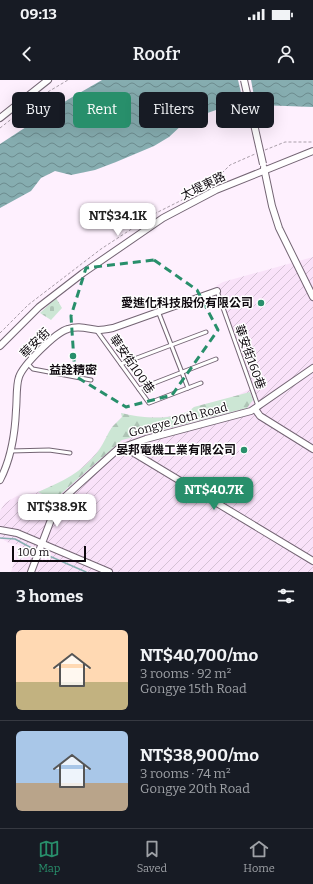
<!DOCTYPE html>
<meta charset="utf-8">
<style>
:root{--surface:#171b24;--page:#20242c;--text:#f1f3f6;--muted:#9ea1a6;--line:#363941;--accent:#288f6b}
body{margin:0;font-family:Bitter,"Noto Sans TC",serif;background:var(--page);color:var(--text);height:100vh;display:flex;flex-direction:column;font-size:15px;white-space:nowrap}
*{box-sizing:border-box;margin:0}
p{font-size:13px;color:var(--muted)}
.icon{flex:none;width:22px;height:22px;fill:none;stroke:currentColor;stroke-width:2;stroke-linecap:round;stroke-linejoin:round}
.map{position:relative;height:492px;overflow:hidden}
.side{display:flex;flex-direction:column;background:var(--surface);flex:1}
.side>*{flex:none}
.hud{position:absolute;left:12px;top:12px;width:289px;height:36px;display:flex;gap:8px}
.scale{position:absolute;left:12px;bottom:10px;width:74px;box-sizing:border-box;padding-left:4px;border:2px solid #0f090f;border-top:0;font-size:11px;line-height:14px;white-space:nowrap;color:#0f090f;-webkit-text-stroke:3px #fff;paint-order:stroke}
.price{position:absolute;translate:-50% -34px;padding:0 9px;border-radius:8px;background:#fff;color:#222;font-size:13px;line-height:26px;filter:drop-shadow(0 1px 2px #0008)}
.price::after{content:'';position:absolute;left:50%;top:24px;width:12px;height:9px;margin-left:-6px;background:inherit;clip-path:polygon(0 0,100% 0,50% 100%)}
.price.active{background:var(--accent);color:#fff}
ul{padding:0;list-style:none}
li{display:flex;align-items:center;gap:12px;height:100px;padding:0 16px}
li+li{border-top:1px solid var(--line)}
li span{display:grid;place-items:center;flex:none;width:112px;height:80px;border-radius:6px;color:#555}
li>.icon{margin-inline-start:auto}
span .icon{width:48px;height:48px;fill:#fffc;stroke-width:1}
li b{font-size:17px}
h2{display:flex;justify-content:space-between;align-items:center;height:48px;padding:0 16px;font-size:17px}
.chip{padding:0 14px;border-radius:6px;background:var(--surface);box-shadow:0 4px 16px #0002;font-size:14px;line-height:36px}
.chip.active{background:var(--accent);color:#fff}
.status{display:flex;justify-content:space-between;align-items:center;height:28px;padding:0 20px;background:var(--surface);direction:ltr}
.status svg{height:11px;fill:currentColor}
header{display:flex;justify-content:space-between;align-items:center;height:52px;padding:0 16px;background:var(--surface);font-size:18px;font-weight:600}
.tabs{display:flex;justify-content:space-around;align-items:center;height:56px;border-top:1px solid var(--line);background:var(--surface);font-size:11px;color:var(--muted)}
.tabs a{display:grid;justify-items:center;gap:2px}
.tabs .active{color:var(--accent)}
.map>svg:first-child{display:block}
.industrial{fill:url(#industrial-furrows)}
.forest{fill:url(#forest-firs)}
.cemetery{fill:url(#cemetery-stones)}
.water{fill:url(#water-waves)}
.pier{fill:#fef0fe}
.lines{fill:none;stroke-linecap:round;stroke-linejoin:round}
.stream{stroke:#86adb0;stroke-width:1.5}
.service-casing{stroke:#746574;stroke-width:5}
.minor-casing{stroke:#746574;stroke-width:8}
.path{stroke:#a99ea9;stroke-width:1;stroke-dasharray:3 2;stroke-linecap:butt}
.service{stroke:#fff;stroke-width:3}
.minor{stroke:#fff;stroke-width:6}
.minor-bridge-casing{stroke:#746574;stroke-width:8;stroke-linecap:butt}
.minor-bridge{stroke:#fff;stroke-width:6}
.marked{fill:none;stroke:#288f6b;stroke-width:3;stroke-dasharray:8 5;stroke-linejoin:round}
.poi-dot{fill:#288f6b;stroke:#fff;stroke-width:1.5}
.labels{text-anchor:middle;stroke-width:3;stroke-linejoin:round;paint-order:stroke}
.street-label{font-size:12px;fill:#0f090f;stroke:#fff}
.poi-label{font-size:12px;font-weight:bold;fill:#0f090f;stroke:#fff;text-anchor:end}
</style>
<div class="status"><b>09:13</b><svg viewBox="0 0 49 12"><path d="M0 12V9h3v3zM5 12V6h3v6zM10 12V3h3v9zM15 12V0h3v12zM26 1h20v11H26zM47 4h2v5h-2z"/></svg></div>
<header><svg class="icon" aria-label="back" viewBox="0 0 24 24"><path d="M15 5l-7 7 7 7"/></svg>Roofr<svg class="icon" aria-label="person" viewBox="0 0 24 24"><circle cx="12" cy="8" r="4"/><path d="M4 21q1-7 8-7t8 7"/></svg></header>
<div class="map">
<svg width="313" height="492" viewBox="0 0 313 492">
<defs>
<pattern id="industrial-furrows" width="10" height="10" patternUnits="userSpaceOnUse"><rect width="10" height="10" fill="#f9e2f9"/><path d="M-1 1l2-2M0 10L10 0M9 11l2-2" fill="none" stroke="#d4c1d4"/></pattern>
<pattern id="forest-firs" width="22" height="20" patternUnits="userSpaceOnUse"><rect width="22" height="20" fill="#cce6d4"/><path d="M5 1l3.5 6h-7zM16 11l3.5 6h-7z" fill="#aec4b5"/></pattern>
<pattern id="cemetery-stones" width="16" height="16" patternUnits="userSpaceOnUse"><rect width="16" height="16" fill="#cce6d4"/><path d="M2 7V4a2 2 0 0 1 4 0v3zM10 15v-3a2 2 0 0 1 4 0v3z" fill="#aec4b5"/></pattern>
<pattern id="water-waves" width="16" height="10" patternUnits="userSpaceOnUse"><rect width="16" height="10" fill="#86adb0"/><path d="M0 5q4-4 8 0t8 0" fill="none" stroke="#6c8b8e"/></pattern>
</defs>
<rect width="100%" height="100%" fill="#fef0fe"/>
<!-- industrial -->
<polygon class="industrial" points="313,177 313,492 11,492 20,465 9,463 0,458 0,431 5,423 17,416 38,412 64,401 77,392 91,379 100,368 110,353 112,347 122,337 121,333 138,337 164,337 178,335 189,332 194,327 234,317 254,307 216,206 223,202"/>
<!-- forest -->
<path class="forest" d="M250,312L253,320L247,328L122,360L55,419L51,418L38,412C63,401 82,393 99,370C104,363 108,352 113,346C116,343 119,340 122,337L121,333C141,338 178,342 194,327Z"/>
<!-- cemetery -->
<polygon class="cemetery" points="56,218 62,228 51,240 40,233"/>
<!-- water -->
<polygon class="water" points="102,0 313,0 313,27 259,25 234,22 223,26 216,30 196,37 183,44 169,57 154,66 116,82 95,90 71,95 55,91 41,98 31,111 0,128 0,64 69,19"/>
<!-- pier -->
<polygon class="pier" points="238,0 251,0 256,27 244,25"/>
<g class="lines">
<!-- stream -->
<g class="stream">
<polyline points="0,458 15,459 37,471"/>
<polyline points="40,472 86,492"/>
</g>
<defs>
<g id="service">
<polyline points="217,211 258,326"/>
<polyline points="158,231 188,308"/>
<polyline points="97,251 149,323 201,303"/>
<polyline points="28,284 33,289 91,300"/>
<polyline points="121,284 206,252"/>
<polyline points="139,309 216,279"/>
<polyline points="11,371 49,370 70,373"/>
</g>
<g id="minor">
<polyline points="0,38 48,0"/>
<polyline points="264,88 272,126 279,148 313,217"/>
<polyline points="0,266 39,227 83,193 163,138 216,110 313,71"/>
<polyline points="255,329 260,336 313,369"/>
<polyline points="124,367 313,481"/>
<path d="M0,400C11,379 15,354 16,330C17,321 16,305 19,297C23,285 56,252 68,249C79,245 88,249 98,250C103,250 108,249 113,248L217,211"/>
<polyline points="0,450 17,453 109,492"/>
<polyline points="31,492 57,424 118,369 146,359 251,331 313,288"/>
</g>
</defs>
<!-- service casing -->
<use href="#service" class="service-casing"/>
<!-- minor casing -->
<use href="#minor" class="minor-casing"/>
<!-- path -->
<g class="path">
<polyline points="0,48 41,16 68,0"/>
<polyline points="265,70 285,62 313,62"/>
<polyline points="0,253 28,225 101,169 156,133 194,114 211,104 230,85 255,74"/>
</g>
<!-- service -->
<use href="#service" class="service"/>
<!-- minor -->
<use href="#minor" class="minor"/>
<defs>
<polyline id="minor-bridge" points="244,0 263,84"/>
</defs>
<!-- minor-bridge casing -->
<use href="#minor-bridge" class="minor-bridge-casing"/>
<!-- minor-bridge -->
<use href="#minor-bridge" class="minor-bridge"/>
</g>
<!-- marked area -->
<path class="marked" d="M154,180L197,210L218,250L172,315L126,327L75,296L71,236L86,188Z"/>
<!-- markers -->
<g class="poi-dot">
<circle cx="261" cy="223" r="4"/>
<circle cx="73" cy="276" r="4"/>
<circle cx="244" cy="370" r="4"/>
</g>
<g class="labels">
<!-- street labels -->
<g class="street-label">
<text transform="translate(203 106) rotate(-26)" y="4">太堤東路</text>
<text transform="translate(35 263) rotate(-45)" y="4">華安街</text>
<text transform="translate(250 277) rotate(70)" y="4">華安街160巷</text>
<text transform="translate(132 284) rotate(55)" y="4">華安街100巷</text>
<text transform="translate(178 340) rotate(-15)" y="4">Gongye 20th Road</text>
</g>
<!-- poi labels -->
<g class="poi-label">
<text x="253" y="227">愛進化科技股份有限公司</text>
<text x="73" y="294" text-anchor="middle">益詮精密</text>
<text x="236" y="374">晏邦電機工業有限公司</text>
</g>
</g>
</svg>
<div class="scale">100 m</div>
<b class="price" style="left:118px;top:157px">NT$34.1K</b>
<b class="price active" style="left:214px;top:431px">NT$40.7K</b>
<b class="price" style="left:57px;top:448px">NT$38.9K</b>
<div class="hud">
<a class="chip">Buy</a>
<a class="chip active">Rent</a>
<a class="chip">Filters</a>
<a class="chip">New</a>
</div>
</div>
<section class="side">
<h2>3 homes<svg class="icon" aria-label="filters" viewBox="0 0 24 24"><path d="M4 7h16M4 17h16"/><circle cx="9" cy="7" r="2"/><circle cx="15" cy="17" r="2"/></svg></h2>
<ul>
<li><span style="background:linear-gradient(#ffd9b3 65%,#c2b280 0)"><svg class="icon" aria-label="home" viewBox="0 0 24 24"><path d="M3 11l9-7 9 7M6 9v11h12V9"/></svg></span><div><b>NT$40,700/mo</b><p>3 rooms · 92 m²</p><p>Gongye 15th Road</p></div></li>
<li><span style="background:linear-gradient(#a9c7e8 65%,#b9a48a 0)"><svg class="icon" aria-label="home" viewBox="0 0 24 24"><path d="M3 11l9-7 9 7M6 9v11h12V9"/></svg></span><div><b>NT$38,900/mo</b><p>3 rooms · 74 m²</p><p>Gongye 20th Road</p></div></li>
</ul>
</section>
<nav class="tabs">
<a class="active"><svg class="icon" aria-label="map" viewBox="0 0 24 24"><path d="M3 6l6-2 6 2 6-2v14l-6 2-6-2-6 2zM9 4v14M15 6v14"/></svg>Map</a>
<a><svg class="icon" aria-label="saved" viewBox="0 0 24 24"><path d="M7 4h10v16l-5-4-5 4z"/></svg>Saved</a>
<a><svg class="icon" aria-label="home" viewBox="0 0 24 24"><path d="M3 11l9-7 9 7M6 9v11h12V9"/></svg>Home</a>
</nav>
